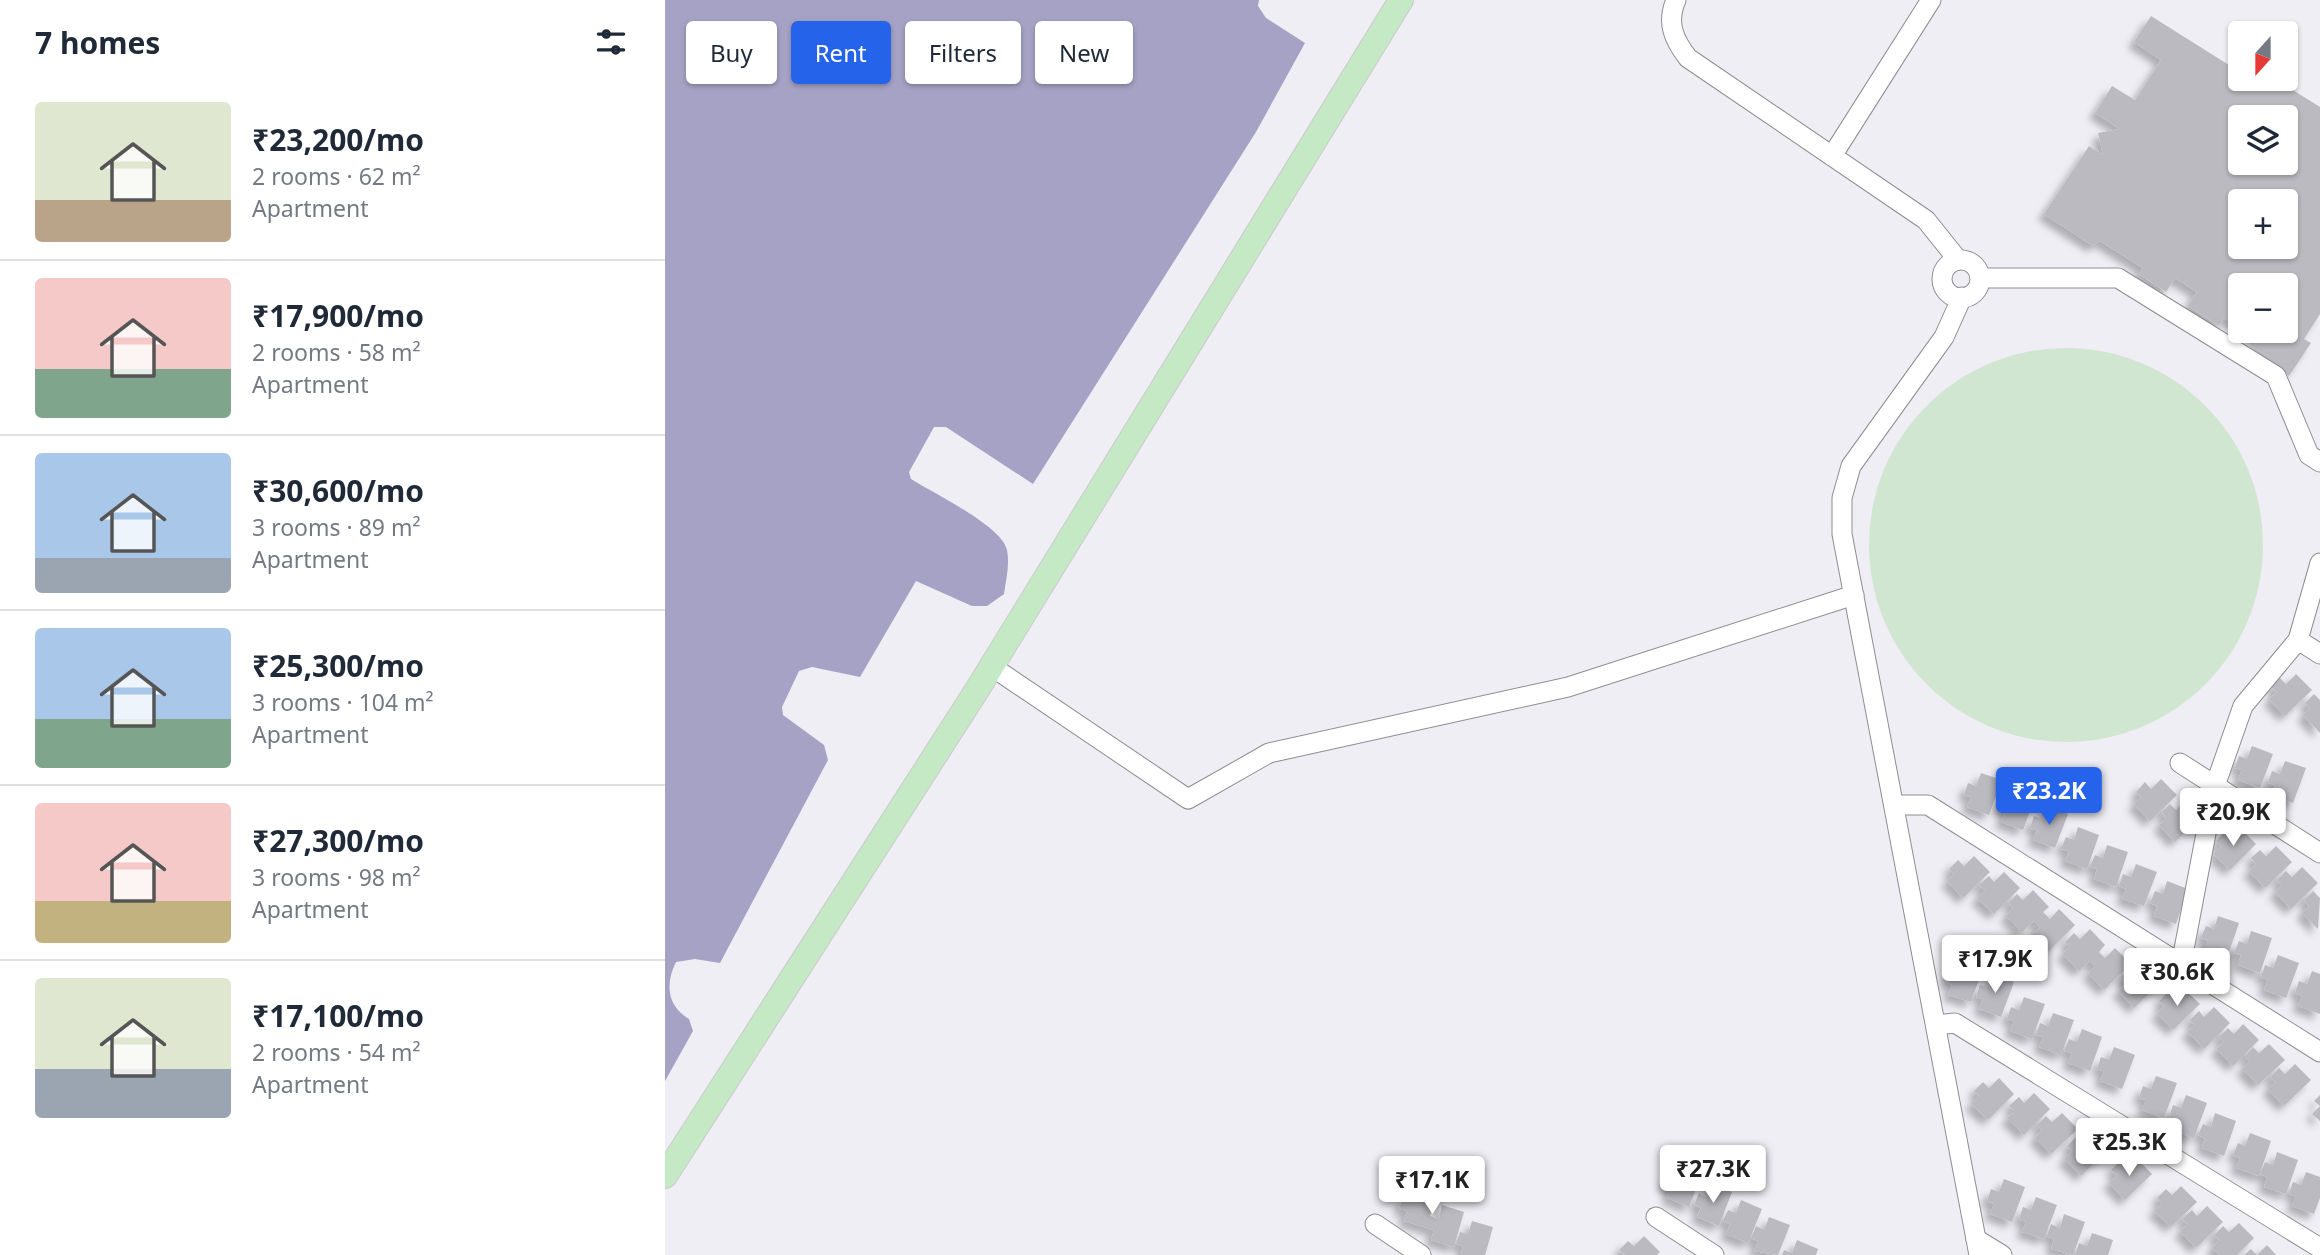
<!DOCTYPE html>
<meta charset="utf-8">
<style>
:root{--surface:#fff;--page:#f6f6f7;--text:#1f2937;--muted:#747a83;--line:#e0e1e3;--accent:#2563eb}
body{margin:0;font-family:"Noto Sans",sans-serif;background:var(--page);color:var(--text);height:100vh;display:flex;flex-direction:column;font-size:26px;white-space:nowrap}
*{box-sizing:border-box;margin:0}
p{font-size:23px;color:var(--muted)}
.icon{flex:none;width:38px;height:38px;fill:none;stroke:currentColor;stroke-width:2;stroke-linecap:round;stroke-linejoin:round}
.map{position:relative;flex:1;overflow:hidden}
.details{display:flex;flex-direction:column;background:var(--surface);width:665px}
.details>*{flex:none}
.top-card{position:absolute;left:21px;top:21px;width:665px;height:63px;display:flex;gap:14px}
.needle{width:46px;rotate:201deg}
.controls{position:absolute;left:1563px;top:21px;display:grid;gap:14px}
.controls a{display:grid;place-items:center;width:70px;height:70px;border-radius:7px;background:var(--surface);box-shadow:0 2px 5px #0004;font-size:35px}
.price{position:absolute;translate:-50% -60px;padding:0 16px;border-radius:7px;background:#fff;color:#222;font-size:23px;line-height:46px;filter:drop-shadow(0 2px 4px #0008)}
.price::after{content:'';position:absolute;left:50%;top:42px;width:21px;height:16px;margin-left:-10px;background:inherit;clip-path:polygon(0 0,100% 0,50% 100%)}
.price.on{background:var(--accent);color:#fff}
ul{padding:0;list-style:none}
li{display:flex;align-items:center;gap:21px;height:175px;padding:0 35px}
li+li{border-top:2px solid var(--line)}
li span{display:grid;place-items:center;flex:none;width:196px;height:140px;border-radius:7px;color:#555}
li>.icon{margin-inline-start:auto}
span .icon{width:84px;height:84px;fill:#fffc;stroke-width:1}
li b{font-size:30px}
h2{display:flex;justify-content:space-between;align-items:center;height:84px;padding:0 35px;font-size:30px}
.chip{padding:0 24px;border-radius:7px;background:var(--surface);box-shadow:0 2px 5px #0004;font-size:24px;line-height:63px}
.chip.on{background:var(--accent);color:#fff}
main{display:flex;flex:1;min-height:0}
.map>svg:first-child{display:block}
.green{fill:#d1e6d0}
.water{fill:#a5a2c5}
.building{fill:#bbbac0;fill-rule:evenodd;filter:url(#shadow)}
.lines{fill:none;stroke-linecap:round;stroke-linejoin:round}
.minor-casing{stroke:#8d8d93;stroke-width:21}
.major-casing{stroke:#cbcbcc;stroke-width:26}
.minor{stroke:#fff;stroke-width:19}
.major{stroke:#c5e9c5;stroke-width:24}
</style>
<main>
<section class="details">
<h2>7 homes<svg class="icon" aria-label="filters" viewBox="0 0 24 24"><path d="M4 7h16M4 17h16"/><circle cx="9" cy="7" r="2"/><circle cx="15" cy="17" r="2"/></svg></h2>
<ul>
<li><span style="background:linear-gradient(#dfe7d0 70%,#b9a48a 0)"><svg class="icon" aria-label="home" viewBox="0 0 24 24"><path d="M3 11l9-7 9 7M6 9v11h12V9"/></svg></span><div><b>₹23,200/mo</b><p>2 rooms · 62 m²</p><p>Apartment</p></div></li>
<li><span style="background:linear-gradient(#f6c9c9 65%,#7fa58c 0)"><svg class="icon" aria-label="home" viewBox="0 0 24 24"><path d="M3 11l9-7 9 7M6 9v11h12V9"/></svg></span><div><b>₹17,900/mo</b><p>2 rooms · 58 m²</p><p>Apartment</p></div></li>
<li><span style="background:linear-gradient(#a9c7e8 75%,#9aa5b1 0)"><svg class="icon" aria-label="home" viewBox="0 0 24 24"><path d="M3 11l9-7 9 7M6 9v11h12V9"/></svg></span><div><b>₹30,600/mo</b><p>3 rooms · 89 m²</p><p>Apartment</p></div></li>
<li><span style="background:linear-gradient(#a9c7e8 65%,#7fa58c 0)"><svg class="icon" aria-label="home" viewBox="0 0 24 24"><path d="M3 11l9-7 9 7M6 9v11h12V9"/></svg></span><div><b>₹25,300/mo</b><p>3 rooms · 104 m²</p><p>Apartment</p></div></li>
<li><span style="background:linear-gradient(#f6c9c9 70%,#c2b280 0)"><svg class="icon" aria-label="home" viewBox="0 0 24 24"><path d="M3 11l9-7 9 7M6 9v11h12V9"/></svg></span><div><b>₹27,300/mo</b><p>3 rooms · 98 m²</p><p>Apartment</p></div></li>
<li><span style="background:linear-gradient(#dfe7d0 65%,#9aa5b1 0)"><svg class="icon" aria-label="home" viewBox="0 0 24 24"><path d="M3 11l9-7 9 7M6 9v11h12V9"/></svg></span><div><b>₹17,100/mo</b><p>2 rooms · 54 m²</p><p>Apartment</p></div></li>
</ul>
</section>
<div class="map">
<svg width="1655" height="1255" viewBox="0 0 1655 1255">
<defs>
<filter id="shadow"><feDropShadow dx="-6" dy="6" stdDeviation="3.5" flood-color="#0004"/></filter>
</defs>
<rect width="100%" height="100%" fill="#eeeef4"/>
<!-- green -->
<circle class="green" cx="1401" cy="545" r="197"/>
<!-- water -->
<path class="water" d="M0,0H594L593,6L601,18L640,43L591,132L368,484L281,427H269L244,472L246,479C268,493 337,526 342,550C345,565 341,579 339,594L322,606H307L251,581L195,677L147,667L134,671L117,707L118,715L159,745L163,760L55,963L30,959L11,962C0,984 2,1006 24,1019L28,1031L0,1081Z"/>
<!-- building -->
<g class="building">
<path d="M1486,16L1575,72V79H1610L1655,107V314L1639,339L1646,343L1624,376L1586,351L1593,340L1579,331H1620V285H1575V329L1559,318L1554,326L1523,306L1532,292L1510,278L1501,292L1474,274L1478,268L1435,241L1428,246L1379,214L1424,146L1438,155L1433,133L1455,129L1430,113L1447,86L1470,100L1496,60L1469,42ZM1575,117H1620V163H1575ZM1575,201H1620V247H1575Z"/>
<polygon points="1631,674 1647,690 1620,716 1604,699 1612,692 1606,687 1615,678 1621,684"/>
<polygon points="1649,694 1655,700 1655,733 1638,715 1645,708 1640,703"/>
<polygon points="1587,746 1608,754 1595,788 1573,780 1577,770 1570,768 1574,756 1582,759"/>
<polygon points="1620,761 1641,768 1628,803 1606,795 1610,785 1603,783 1607,771 1615,774"/>
<polygon points="1316,773 1337,780 1324,815 1302,807 1306,797 1299,795 1303,783 1311,786"/>
<polygon points="1496,779 1512,795 1485,821 1469,804 1476,797 1471,792 1480,782 1486,789"/>
<polygon points="1350,787 1371,795 1358,830 1336,822 1340,812 1333,809 1337,798 1345,800"/>
<polygon points="1521,800 1537,816 1510,842 1494,825 1501,818 1497,812 1505,804 1511,810"/>
<polygon points="1382,806 1403,814 1390,848 1368,840 1372,830 1365,828 1369,816 1377,819"/>
<polygon points="1413,827 1434,835 1422,869 1400,861 1404,851 1396,849 1401,837 1409,840"/>
<polygon points="1575,828 1591,844 1565,870 1548,854 1556,846 1551,841 1559,832 1565,838"/>
<polygon points="1442,845 1463,852 1451,887 1429,879 1432,869 1425,867 1430,855 1438,858"/>
<polygon points="1611,846 1627,862 1600,888 1584,871 1591,864 1586,858 1595,850 1601,856"/>
<polygon points="1309,856 1325,872 1298,898 1282,881 1289,874 1284,869 1293,860 1299,866"/>
<polygon points="1471,864 1492,872 1479,906 1457,899 1461,889 1454,886 1458,874 1466,877"/>
<polygon points="1637,867 1653,883 1626,909 1610,892 1617,885 1612,880 1621,871 1627,877"/>
<polygon points="1339,872 1355,888 1329,914 1312,898 1320,890 1314,885 1324,876 1329,882"/>
<polygon points="1502,881 1523,889 1511,924 1489,916 1492,906 1485,903 1490,891 1498,894"/>
<polygon points="1368,890 1384,907 1378,912 1385,919 1394,909 1410,925 1384,951 1368,934 1375,927 1369,921 1357,932 1341,916 1348,908 1343,903 1352,894 1358,900"/>
<polygon points="1648,891 1655,898 1653,929 1637,913 1644,906 1639,900"/>
<polygon points="1553,916 1574,923 1562,958 1540,950 1543,940 1536,938 1541,926 1549,929"/>
<polygon points="1425,929 1440,945 1434,952 1440,958 1450,948 1466,964 1439,990 1423,973 1430,966 1425,961 1414,971 1397,954 1405,947 1400,942 1409,933 1415,939"/>
<polygon points="1586,931 1607,938 1595,973 1573,965 1576,955 1569,953 1574,941 1582,944"/>
<polygon points="1613,955 1634,963 1621,998 1599,990 1603,980 1596,977 1600,965 1608,968"/>
<polygon points="1297,960 1318,968 1306,1002 1283,995 1287,985 1280,982 1285,970 1292,973"/>
<polygon points="1480,966 1496,982 1469,1008 1453,991 1461,984 1455,978 1464,969 1470,975"/>
<polygon points="1647,971 1655,974 1655,1014 1633,1006 1637,996 1630,993 1634,981 1642,984"/>
<polygon points="1328,975 1349,982 1336,1017 1314,1009 1318,999 1311,997 1315,985 1323,987"/>
<polygon points="1519,989 1535,1004 1508,1030 1492,1014 1499,1006 1494,1001 1503,992 1509,998"/>
<polygon points="1359,997 1380,1004 1367,1039 1345,1031 1349,1021 1342,1019 1346,1007 1354,1010"/>
<polygon points="1549,1007 1565,1023 1539,1049 1522,1032 1530,1025 1525,1020 1534,1011 1539,1017"/>
<polygon points="1388,1013 1409,1020 1396,1055 1374,1047 1378,1037 1371,1035 1375,1023 1383,1026"/>
<polygon points="1578,1024 1594,1040 1568,1066 1551,1049 1559,1042 1554,1037 1563,1028 1569,1034"/>
<polygon points="1417,1029 1437,1037 1425,1071 1403,1063 1407,1053 1399,1051 1404,1039 1412,1042"/>
<polygon points="1604,1044 1620,1060 1593,1085 1577,1069 1585,1061 1580,1056 1588,1047 1594,1053"/>
<polygon points="1449,1047 1470,1055 1457,1089 1435,1081 1439,1071 1432,1069 1436,1057 1444,1060"/>
<polygon points="1630,1064 1646,1080 1619,1106 1603,1089 1610,1082 1605,1077 1614,1068 1620,1074"/>
<polygon points="1491,1076 1512,1083 1499,1118 1477,1110 1481,1100 1474,1098 1478,1086 1486,1089"/>
<polygon points="1334,1078 1349,1094 1323,1120 1306,1104 1314,1096 1309,1091 1318,1082 1324,1088"/>
<polygon points="1369,1093 1385,1109 1359,1135 1342,1118 1350,1111 1344,1106 1354,1097 1359,1103"/>
<polygon points="1521,1095 1542,1103 1529,1138 1507,1130 1511,1120 1504,1117 1508,1105 1516,1108"/>
<polygon points="1655,1095 1655,1121 1647,1114 1655,1106 1649,1101"/>
<polygon points="1397,1113 1413,1129 1386,1154 1370,1138 1377,1130 1372,1125 1381,1116 1387,1122"/>
<polygon points="1550,1113 1571,1121 1559,1156 1537,1148 1540,1138 1533,1135 1538,1124 1546,1127"/>
<polygon points="1585,1133 1606,1141 1594,1176 1571,1168 1575,1158 1568,1155 1573,1143 1580,1146"/>
<polygon points="1426,1134 1442,1150 1416,1176 1399,1159 1407,1151 1402,1146 1411,1137 1417,1143"/>
<polygon points="1612,1152 1633,1160 1621,1194 1599,1187 1602,1177 1595,1174 1600,1162 1608,1165"/>
<polygon points="1471,1158 1487,1174 1460,1200 1444,1183 1452,1175 1446,1170 1455,1161 1461,1167"/>
<polygon points="1017,1165 1037,1173 1024,1207 1002,1198 1006,1189 999,1186 1004,1174 1012,1177"/>
<polygon points="1641,1172 1655,1177 1655,1198 1649,1214 1627,1206 1631,1196 1624,1194 1628,1182 1636,1185"/>
<polygon points="1339,1179 1360,1187 1347,1222 1325,1214 1329,1204 1322,1201 1326,1189 1334,1192"/>
<polygon points="1047,1184 1067,1192 1054,1226 1032,1217 1036,1208 1029,1205 1034,1193 1041,1197"/>
<polygon points="750,1186 771,1192 765,1216 774,1219 777,1205 799,1212 789,1247 766,1240 769,1230 739,1221 742,1211 734,1209 738,1197 746,1199"/>
<polygon points="1516,1186 1532,1202 1506,1227 1489,1211 1497,1203 1492,1198 1501,1189 1507,1195"/>
<polygon points="1371,1197 1392,1205 1379,1239 1357,1232 1361,1222 1354,1219 1358,1207 1366,1210"/>
<polygon points="1076,1200 1097,1209 1083,1243 1061,1234 1065,1224 1058,1221 1063,1210 1071,1213"/>
<polygon points="1542,1206 1558,1222 1531,1248 1515,1231 1523,1224 1517,1219 1527,1210 1532,1216"/>
<polygon points="1399,1214 1420,1222 1408,1255 1386,1249 1389,1239 1382,1236 1386,1224 1395,1228"/>
<polygon points="1104,1217 1125,1225 1113,1255 1089,1251 1093,1241 1086,1238 1091,1226 1099,1230"/>
<polygon points="807,1221 828,1227 820,1255 796,1255 798,1246 791,1244 795,1232 803,1234"/>
<polygon points="1574,1223 1589,1238 1572,1255 1554,1255 1547,1248 1554,1240 1549,1235 1558,1226 1564,1232"/>
<polygon points="1427,1233 1448,1240 1443,1255 1410,1255 1414,1243 1422,1246"/>
<polygon points="979,1236 995,1252 992,1255 960,1255 954,1250 963,1241 969,1246"/>
<polygon points="1132,1240 1153,1249 1151,1255 1117,1255 1119,1250 1127,1253"/>
<polygon points="1602,1245 1611,1255 1579,1255 1586,1249 1592,1255"/>
</g>
<g class="lines">
<defs>
<g id="minor">
<path d="M1011,0C1001,23 1009,40 1023,58L1261,220L1293,260"/>
<polyline points="1167,156 1266,0"/>
<circle cx="1296" cy="279" r="19"/>
<polyline points="1315,278 1453,278 1611,376 1644,455 1655,462"/>
<polyline points="1297,297 1279,337 1186,466 1177,498 1177,534 1314,1255"/>
<polyline points="1633,640 1655,654"/>
<polyline points="326,666 523,799 604,753 903,687 1189,595"/>
<polyline points="1515,763 1655,853"/>
<polyline points="1229,805 1263,805 1655,1052"/>
<polyline points="1516,965 1550,786 1578,706 1633,640 1655,563"/>
<polyline points="1271,1025 1290,1023 1655,1248"/>
<polyline points="991,1217 1049,1255"/>
<polyline points="710,1224 756,1255"/>
<polyline points="1311,1239 1337,1255"/>
</g>
<polyline id="major" points="0,1176 312,690 736,0"/>
</defs>
<!-- minor casing -->
<use href="#minor" class="minor-casing"/>
<!-- major casing -->
<use href="#major" class="major-casing"/>
<!-- minor -->
<use href="#minor" class="minor"/>
<!-- major -->
<use href="#major" class="major"/>
</g>
</svg>
<div class="controls">
<a><svg class="needle" viewBox="-14 -14 28 28"><path d="M0-13l5 13h-10z" fill="#e53935"/><path d="M0 13l5-13h-10z" fill="#747a83"/></svg></a>
<a><svg class="icon" aria-label="layers" viewBox="0 0 24 24"><path d="M12 4l9 5-9 5-9-5zM3 14l9 5 9-5"/></svg></a>
<a>+</a>
<a>−</a>
</div>
<b class="price on" style="left:1384px;top:827px">₹23.2K</b>
<b class="price" style="left:1568px;top:848px">₹20.9K</b>
<b class="price" style="left:1330px;top:995px">₹17.9K</b>
<b class="price" style="left:1512px;top:1008px">₹30.6K</b>
<b class="price" style="left:1464px;top:1178px">₹25.3K</b>
<b class="price" style="left:1048px;top:1205px">₹27.3K</b>
<b class="price" style="left:767px;top:1216px">₹17.1K</b>
<div class="top-card">
<a class="chip">Buy</a>
<a class="chip on">Rent</a>
<a class="chip">Filters</a>
<a class="chip">New</a>
</div>
</div>
</main>
